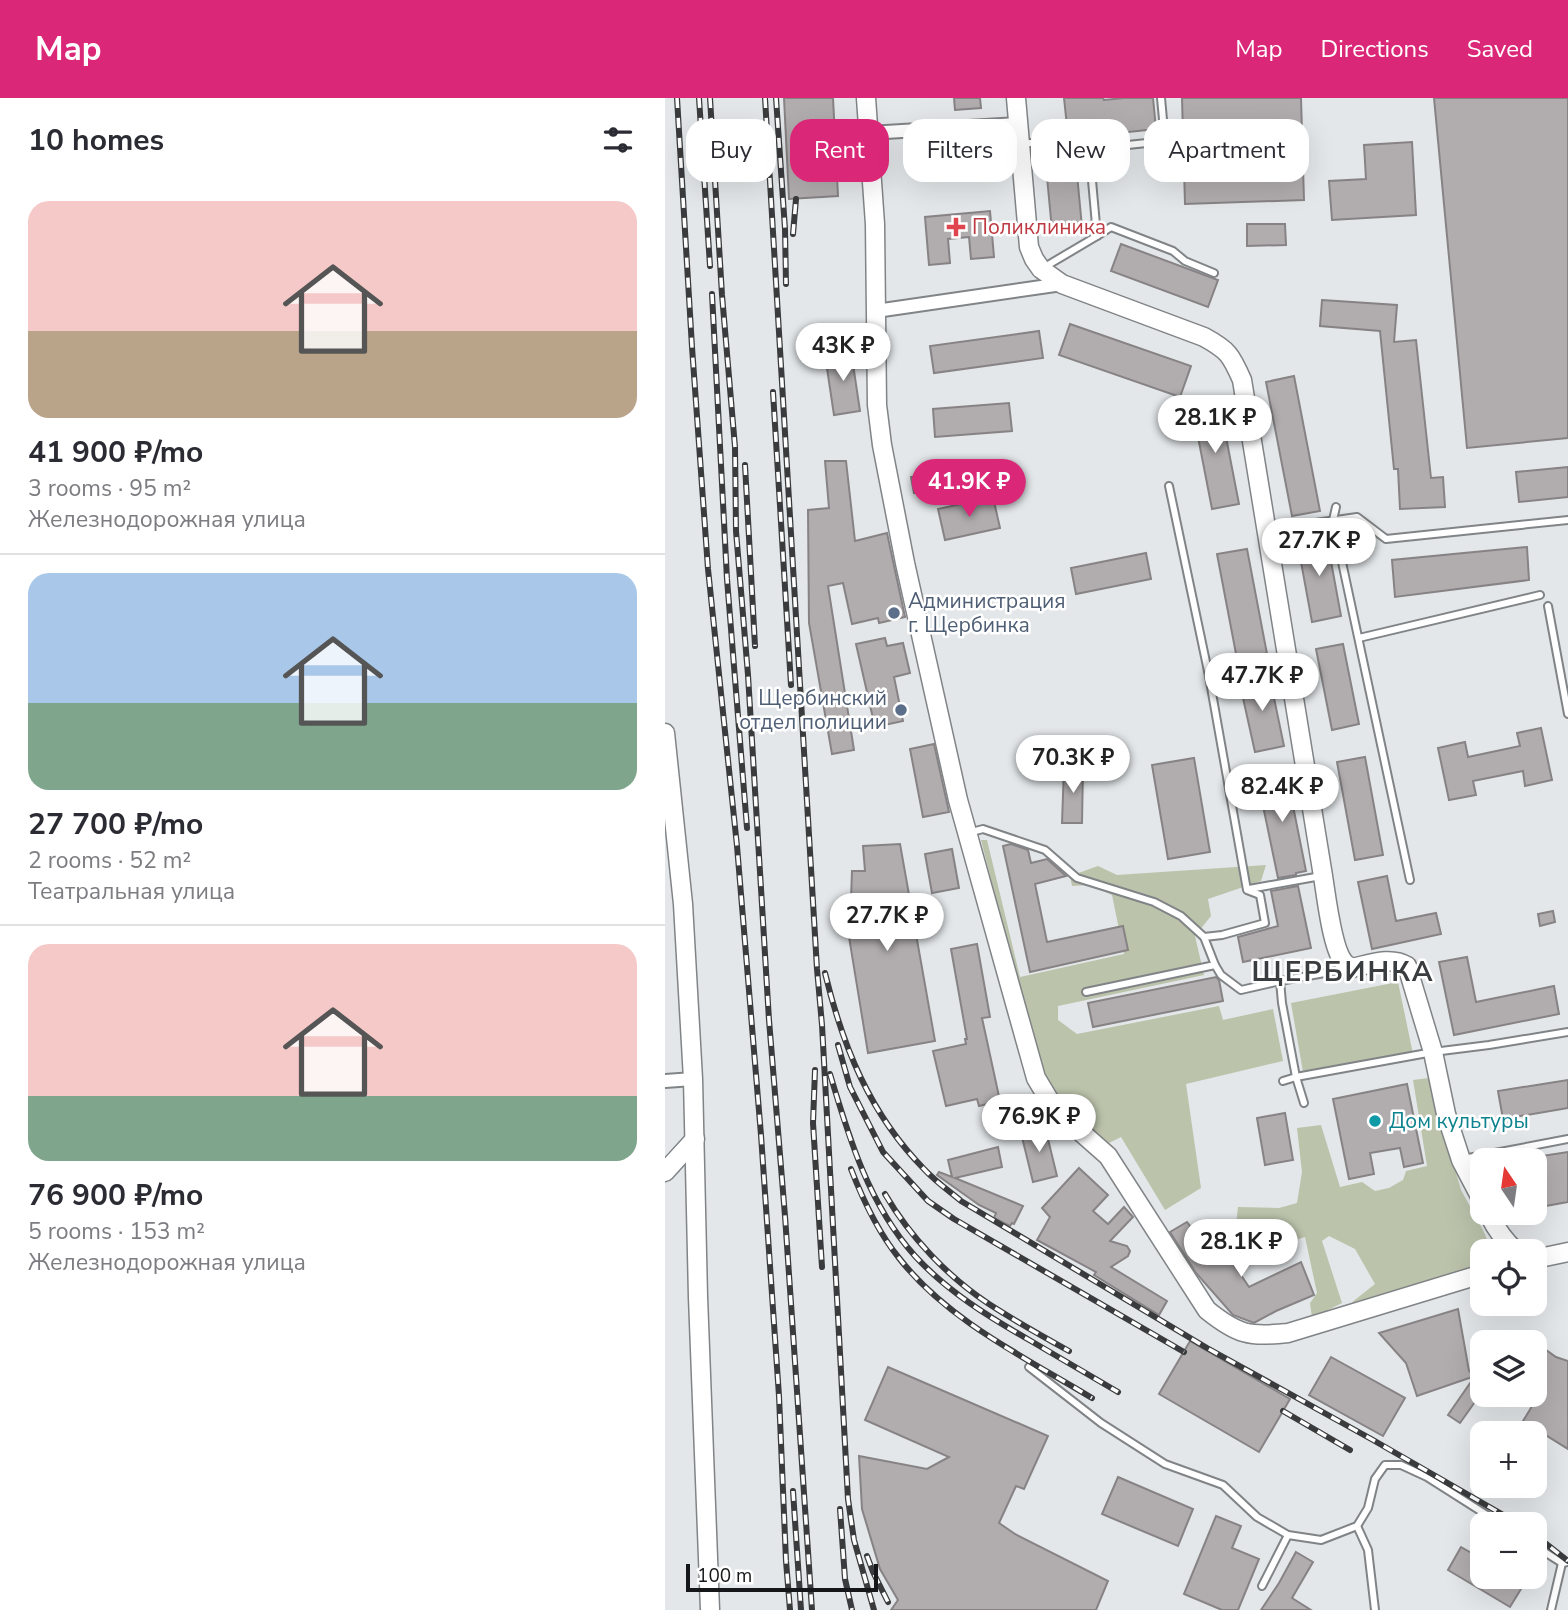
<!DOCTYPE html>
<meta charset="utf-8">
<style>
:root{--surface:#fff;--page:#f7f7f7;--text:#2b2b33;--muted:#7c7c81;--line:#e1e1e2;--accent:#db2777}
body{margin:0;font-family:"Nunito Sans",sans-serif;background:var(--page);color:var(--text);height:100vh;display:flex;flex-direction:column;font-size:26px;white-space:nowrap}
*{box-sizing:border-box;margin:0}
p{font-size:23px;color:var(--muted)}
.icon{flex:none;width:38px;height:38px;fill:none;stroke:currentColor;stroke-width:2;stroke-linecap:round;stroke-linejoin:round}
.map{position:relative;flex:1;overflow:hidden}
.panel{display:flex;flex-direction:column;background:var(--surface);width:665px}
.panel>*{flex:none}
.guide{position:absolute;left:21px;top:21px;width:665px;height:63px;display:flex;gap:14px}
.needle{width:46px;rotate:347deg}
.controls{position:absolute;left:805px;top:1050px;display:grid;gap:14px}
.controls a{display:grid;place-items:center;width:77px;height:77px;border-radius:14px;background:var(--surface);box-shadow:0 7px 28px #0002;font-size:35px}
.scale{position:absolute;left:21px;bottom:18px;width:192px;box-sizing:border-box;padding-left:7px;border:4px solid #161718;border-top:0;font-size:19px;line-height:24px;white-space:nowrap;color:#161718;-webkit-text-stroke:5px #fff;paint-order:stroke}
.price{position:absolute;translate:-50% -60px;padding:0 16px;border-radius:24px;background:#fff;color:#222;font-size:23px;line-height:46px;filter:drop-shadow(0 2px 4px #0008)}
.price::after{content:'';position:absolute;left:50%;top:42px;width:21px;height:16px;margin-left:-10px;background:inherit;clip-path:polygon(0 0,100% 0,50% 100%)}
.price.active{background:var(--accent);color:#fff}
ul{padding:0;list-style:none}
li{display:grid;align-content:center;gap:14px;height:371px;padding:0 28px}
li+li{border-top:2px solid var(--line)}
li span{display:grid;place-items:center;height:217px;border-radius:21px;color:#555}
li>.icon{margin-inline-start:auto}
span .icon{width:126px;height:126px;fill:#fffc;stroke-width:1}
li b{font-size:30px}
h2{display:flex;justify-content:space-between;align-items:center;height:84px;padding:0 28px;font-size:30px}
.tag{padding:0 24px;border-radius:21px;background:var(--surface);box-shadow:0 7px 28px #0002;font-size:24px;line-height:63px}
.tag.active{background:var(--accent);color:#fff}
header{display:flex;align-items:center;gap:42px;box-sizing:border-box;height:98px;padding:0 35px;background:var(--accent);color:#fff}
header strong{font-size:33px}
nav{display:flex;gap:38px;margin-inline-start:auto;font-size:24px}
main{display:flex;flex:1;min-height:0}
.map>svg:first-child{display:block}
.green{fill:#bbc3ab}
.building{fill:#b1adaf;stroke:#878385;stroke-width:2}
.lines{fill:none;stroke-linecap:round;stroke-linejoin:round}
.lane-casing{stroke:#818486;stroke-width:10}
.street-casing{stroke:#818486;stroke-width:16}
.secondary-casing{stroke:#818486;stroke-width:21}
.lane{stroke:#fff;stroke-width:6}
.street{stroke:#fff;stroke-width:12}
.secondary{stroke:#fff;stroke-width:18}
.rail-casing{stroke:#393b3c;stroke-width:6}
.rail{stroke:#fff;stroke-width:3.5;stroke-dasharray:10;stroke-linecap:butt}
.health-dot{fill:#e0444e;stroke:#fff;stroke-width:2.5}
.service-dot{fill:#5c6f8a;stroke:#fff;stroke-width:2.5}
.culture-dot{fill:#0f9aa8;stroke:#fff;stroke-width:2.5}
.labels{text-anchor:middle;stroke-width:5;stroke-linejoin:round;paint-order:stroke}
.health-label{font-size:21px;fill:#be3a42;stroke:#fff;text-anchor:start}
.service-label{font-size:21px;fill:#4e5e75;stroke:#fff;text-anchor:start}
.culture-label{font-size:21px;fill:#0d838f;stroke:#fff;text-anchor:start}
.district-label{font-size:28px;font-weight:bold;letter-spacing:2px;fill:#3a3d3f;stroke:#fff}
</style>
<header>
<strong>Map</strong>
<nav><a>Map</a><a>Directions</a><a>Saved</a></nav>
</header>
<main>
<section class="panel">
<h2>10 homes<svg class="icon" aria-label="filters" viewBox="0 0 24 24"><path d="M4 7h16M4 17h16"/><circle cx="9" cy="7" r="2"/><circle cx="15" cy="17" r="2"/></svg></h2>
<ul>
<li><span style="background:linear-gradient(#f6c9c9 60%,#b9a48a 0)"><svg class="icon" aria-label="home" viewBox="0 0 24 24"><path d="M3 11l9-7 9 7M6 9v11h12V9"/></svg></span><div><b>41 900 ₽/mo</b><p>3 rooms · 95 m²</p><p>Железнодорожная улица</p></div></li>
<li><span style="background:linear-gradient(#a9c7e8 60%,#7fa58c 0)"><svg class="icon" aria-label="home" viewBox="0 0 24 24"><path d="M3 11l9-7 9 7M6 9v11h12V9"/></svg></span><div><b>27 700 ₽/mo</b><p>2 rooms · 52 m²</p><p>Театральная улица</p></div></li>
<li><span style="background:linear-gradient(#f6c9c9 70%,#7fa58c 0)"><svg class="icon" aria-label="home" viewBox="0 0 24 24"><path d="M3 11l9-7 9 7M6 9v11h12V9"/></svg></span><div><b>76 900 ₽/mo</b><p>5 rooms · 153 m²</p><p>Железнодорожная улица</p></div></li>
</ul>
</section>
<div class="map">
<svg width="903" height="1512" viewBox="0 0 903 1512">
<rect width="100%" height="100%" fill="#e3e7e9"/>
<!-- green -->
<g class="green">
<polygon points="316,742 322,742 355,879 459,856 447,797 426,787 407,788 405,778 433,768 452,777 601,767 596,783 543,801 546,818 530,838 539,877 393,908 393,922 412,936 554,908 558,922 608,911 618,963 521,986 536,1090 500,1112 456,1039 444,1045 397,1008 375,976"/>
<polygon points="733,884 748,956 638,974 626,905"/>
<polygon points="764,980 796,1092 818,1132 827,1153 817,1153 817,1166 686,1205 710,1186 690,1151 664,1138 657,1143 677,1205 647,1220 645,1205 652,1195 640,1139 579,1158 570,1136 573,1109 614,1110 632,1105 637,1074 632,1030 656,1027 675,1089 697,1084 710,1093 724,1090 738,1082 741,1073 762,1068 748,982"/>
</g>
<!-- building -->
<g class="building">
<polygon points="119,0 168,0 173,98 124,101"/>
<polygon points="289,0 315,0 316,10 290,12"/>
<polygon points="399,0 438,0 439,2 459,0 488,0 491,31 445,36 444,24 402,28"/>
<polygon points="517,0 636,0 639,102 520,106"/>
<polygon points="769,0 903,0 903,340 802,350"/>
<polygon points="326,41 329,67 286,72 284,45"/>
<polygon points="747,44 751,117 667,122 664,83 701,81 699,47"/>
<polygon points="410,55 417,129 387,132 380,58"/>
<polygon points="325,113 329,159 306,161 304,139 283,141 285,165 264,167 260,119"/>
<polygon points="582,126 620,126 621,147 582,148"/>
<polygon points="456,146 553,182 543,209 446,173"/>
<polygon points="657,202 732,207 729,244 751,242 766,380 778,379 780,409 735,411 733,371 729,371 715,233 655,228"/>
<polygon points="405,226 526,268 515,299 394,257"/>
<polygon points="374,233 378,260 269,275 265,248"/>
<polygon points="186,253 195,313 169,317 160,257"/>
<polygon points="629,278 655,413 627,418 601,284"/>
<polygon points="554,303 574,406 547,411 527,308"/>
<polygon points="344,305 347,333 270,339 268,311"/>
<polygon points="160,363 181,363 190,443 222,435 240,519 214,525 213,520 187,526 178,485 163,488 189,652 167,656 144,525 143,412 164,410"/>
<polygon points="903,369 903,399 854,404 851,374"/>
<polygon points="264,375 267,391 249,395 246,379"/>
<polygon points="328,399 335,430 280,442 273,411"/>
<polygon points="661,436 676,518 647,524 632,442"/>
<polygon points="862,449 864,482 730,499 727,462"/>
<polygon points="582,451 602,556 572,561 552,456"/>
<polygon points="481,455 486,481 411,496 406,470"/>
<polygon points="220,540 222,548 238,545 245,575 229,579 238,623 210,629 191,546"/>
<polygon points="678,546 694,626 667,632 651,551"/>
<polygon points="604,576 619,648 590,654 574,582"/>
<polygon points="876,630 887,682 860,688 858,673 808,683 811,697 784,702 773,650 800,644 803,659 855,648 852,635"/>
<polygon points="269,646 284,714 258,719 245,651"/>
<polygon points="700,659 718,757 690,762 672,664"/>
<polygon points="529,660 545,754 503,761 487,667"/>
<polygon points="399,669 418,670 417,725 397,725"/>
<polygon points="621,673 641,773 631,775 631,777 613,780 592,679"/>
<polygon points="235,746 270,943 203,955 178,802 186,801 187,773 200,773 198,748"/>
<polygon points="346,746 363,752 366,765 382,761 401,778 370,786 382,844 458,828 463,852 365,874 338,748"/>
<polygon points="287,751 294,790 267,795 260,756"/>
<polygon points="722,778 731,823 771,815 776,836 707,851 693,784"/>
<polygon points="633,788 646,850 578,864 573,839 613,828 606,793"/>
<polygon points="888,813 890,824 875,828 873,816"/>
<polygon points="312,846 325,919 317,920 335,1003 314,1008 312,1001 281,1008 268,953 301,946 300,941 302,941 286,851"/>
<polygon points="802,859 811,904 889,888 894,916 789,937 774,864"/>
<polygon points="551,879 554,882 558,903 428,929 423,905"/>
<polygon points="903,982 903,1010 838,1021 833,993"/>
<polygon points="742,986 758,1065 739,1069 735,1050 705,1055 709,1076 684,1081 668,1001"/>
<polygon points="620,1015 628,1062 600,1067 592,1020"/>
<polygon points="380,1029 392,1078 368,1084 356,1035"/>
<polygon points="333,1049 337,1069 290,1080 358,1108 349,1126 347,1125 345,1128 329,1120 331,1115 314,1107 272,1077 274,1074 287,1079 283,1062"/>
<polygon points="903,1054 903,1104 870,1110 870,1059"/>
<polygon points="414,1070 443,1097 428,1113 443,1126 459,1109 468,1119 445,1143 462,1148 465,1153 463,1158 446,1169 502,1203 494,1217 429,1177 431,1174 372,1142 385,1119 377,1110"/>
<polygon points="522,1124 539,1146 549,1137 584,1189 636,1164 649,1197 611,1213 589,1225 568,1217 531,1175 505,1134"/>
<polygon points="793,1211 804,1273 817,1282 817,1294 795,1325 783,1317 810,1278 752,1298 741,1265 714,1235"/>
<polygon points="525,1243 625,1301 594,1354 494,1296"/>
<polygon points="870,1244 891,1259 903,1263 903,1351 858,1323 875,1295 870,1291"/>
<polygon points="666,1259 740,1300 718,1338 644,1297"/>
<polygon points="223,1269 383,1338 359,1391 351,1388 334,1425 350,1436 443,1483 431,1512 226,1512 233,1502 215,1471 197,1411 194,1358 262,1371 284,1359 200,1322"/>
<polygon points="453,1379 528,1411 513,1448 437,1416"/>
<polygon points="551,1418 576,1428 567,1450 594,1461 573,1512 557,1512 519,1496"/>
<polygon points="796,1449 817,1461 817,1479 847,1479 859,1486 845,1509 783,1472"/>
<polygon points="631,1454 648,1464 627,1500 646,1512 596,1512 614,1485"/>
</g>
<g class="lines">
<defs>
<g id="lane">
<polyline points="357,46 434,37 435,50 500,43 496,0"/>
<polyline points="432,138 446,129 508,153 520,163 549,175"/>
<polyline points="378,170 432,138 423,38"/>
<polyline points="504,388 544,578 621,566"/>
<polyline points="671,409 668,422 745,782"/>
<polyline points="602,432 692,419 721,441 903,422"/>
<polyline points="883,508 903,616"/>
<polyline points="694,540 875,497"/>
<polyline points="303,735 318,731 380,752 412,780 489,804 516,818 539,839 557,837 600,825 595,797 582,792 544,578"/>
<polyline points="584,791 656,778"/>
<polyline points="539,839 550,867"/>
<polyline points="682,871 615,883 617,905 631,979 768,954 824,947 903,934"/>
<polyline points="421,894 550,867 556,877 576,892 615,883"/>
<polyline points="618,983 631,979 639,1005"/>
<polyline points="798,1061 903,1041"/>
<polyline points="364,1269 436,1325 500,1366 558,1387 592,1419 623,1437 656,1442 692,1428 703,1410 710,1381 720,1367 736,1367 762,1379 836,1426"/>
<polyline points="692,1428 703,1452 710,1512"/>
<polyline points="870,1448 897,1465 903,1464"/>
<polyline points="597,1488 623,1437"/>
<polyline points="886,1512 897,1465"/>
</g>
<g id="street">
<polyline points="204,35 353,26"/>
<polyline points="211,213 397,186"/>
<polyline points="0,983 28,981"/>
</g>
<g id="secondary">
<path d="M201,0L210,126L212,307L217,347L240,465L293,702L371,980L383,1000L401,1021L443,1058L542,1212C573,1237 584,1239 623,1235L817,1176"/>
<path d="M351,0L364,149L369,161L376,171L397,186L539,239C563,252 566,257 577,282L658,778C661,797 667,849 678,863C680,866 684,868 687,870C705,866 726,858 742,868L768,954L781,1016L796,1062L817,1102"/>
<polyline points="0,635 18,806 28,981 33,1199 45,1512"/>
<polyline points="0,1074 30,1041"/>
<path d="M823,1115C830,1129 839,1143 851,1153"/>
<polyline points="870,1161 903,1154"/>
</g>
</defs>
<!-- lane casing -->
<use href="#lane" class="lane-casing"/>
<!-- street casing -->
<use href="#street" class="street-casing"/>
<!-- secondary casing -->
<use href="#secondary" class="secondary-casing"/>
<!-- lane -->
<use href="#lane" class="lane"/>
<!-- street -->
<use href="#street" class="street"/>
<!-- secondary -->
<use href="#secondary" class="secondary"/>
<defs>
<g id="rail">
<polyline points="12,0 27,249 43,471 72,748 96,1037 114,1298 121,1463 125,1512"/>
<polyline points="34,0 45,168"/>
<polyline points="45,0 57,197 70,349 71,433 83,577 104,922 120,1118 147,1512"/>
<polyline points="100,0 152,871 157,927 183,1401 189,1442 209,1512"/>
<polyline points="111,0 120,131 121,186"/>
<polyline points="128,136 131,101"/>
<polyline points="47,196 62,481 82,730"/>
<polyline points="108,294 126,587"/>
<polyline points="80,367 90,548"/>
<path d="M160,875C178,949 205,1016 259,1071C270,1083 284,1093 296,1103L542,1250L708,1342L854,1426"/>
<polyline points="173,947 185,989 218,1054 263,1103 289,1121 519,1254"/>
<polyline points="150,972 148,1025 157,1169"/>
<path d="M165,976C184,1040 204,1107 250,1158C283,1194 324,1219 366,1243C395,1260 424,1277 453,1294"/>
<path d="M186,1071C198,1102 213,1134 234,1160C282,1222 361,1260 427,1300"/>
<path d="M220,1096C245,1139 283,1179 324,1206C350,1223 377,1238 404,1253"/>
<polyline points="618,1313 685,1352"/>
<polyline points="128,1393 136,1512"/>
<polyline points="175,1411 180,1481 187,1512"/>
<polyline points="870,1437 903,1463"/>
<polyline points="202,1458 208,1474 223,1504"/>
</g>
</defs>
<!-- rail casing -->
<use href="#rail" class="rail-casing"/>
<!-- rail -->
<use href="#rail" class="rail"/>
</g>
<!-- markers -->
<path class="health-dot" d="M287.5 118.5h7v7h7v7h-7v7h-7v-7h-7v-7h7z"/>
<g class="service-dot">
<circle cx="229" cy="515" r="7"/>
<circle cx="236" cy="612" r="7"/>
</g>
<circle class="culture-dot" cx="710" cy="1023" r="7"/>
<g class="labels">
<!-- health labels -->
<g class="health-label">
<text x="307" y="136">Поликлиника</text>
</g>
<!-- service labels -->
<g class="service-label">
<text x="243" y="510">Администрация<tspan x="243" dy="24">г. Щербинка</tspan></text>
<text x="222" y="607" text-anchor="end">Щербинский<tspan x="222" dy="24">отдел полиции</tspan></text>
</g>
<!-- culture labels -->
<g class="culture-label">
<text x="724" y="1030">Дом культуры</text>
</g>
<!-- district labels -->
<g class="district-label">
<text x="678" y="883">ЩЕРБИНКА</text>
</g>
</g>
</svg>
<div class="controls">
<a><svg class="needle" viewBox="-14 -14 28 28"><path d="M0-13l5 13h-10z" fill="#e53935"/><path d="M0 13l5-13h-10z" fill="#7c7c81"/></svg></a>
<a><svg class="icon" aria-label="locate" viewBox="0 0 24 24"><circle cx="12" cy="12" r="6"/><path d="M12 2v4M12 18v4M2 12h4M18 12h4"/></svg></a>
<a><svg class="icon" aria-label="layers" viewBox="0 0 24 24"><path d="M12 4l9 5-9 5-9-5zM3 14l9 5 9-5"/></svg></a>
<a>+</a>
<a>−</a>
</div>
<div class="scale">100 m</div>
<b class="price" style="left:178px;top:285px">43K ₽</b>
<b class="price" style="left:550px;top:357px">28.1K ₽</b>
<b class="price active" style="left:304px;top:421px">41.9K ₽</b>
<b class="price" style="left:654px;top:480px">27.7K ₽</b>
<b class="price" style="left:597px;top:615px">47.7K ₽</b>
<b class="price" style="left:408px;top:697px">70.3K ₽</b>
<b class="price" style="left:617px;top:726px">82.4K ₽</b>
<b class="price" style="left:222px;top:855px">27.7K ₽</b>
<b class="price" style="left:374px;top:1056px">76.9K ₽</b>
<b class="price" style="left:576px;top:1181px">28.1K ₽</b>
<div class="guide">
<a class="tag">Buy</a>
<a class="tag active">Rent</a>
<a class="tag">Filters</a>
<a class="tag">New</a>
<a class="tag">Apartment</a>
</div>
</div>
</main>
